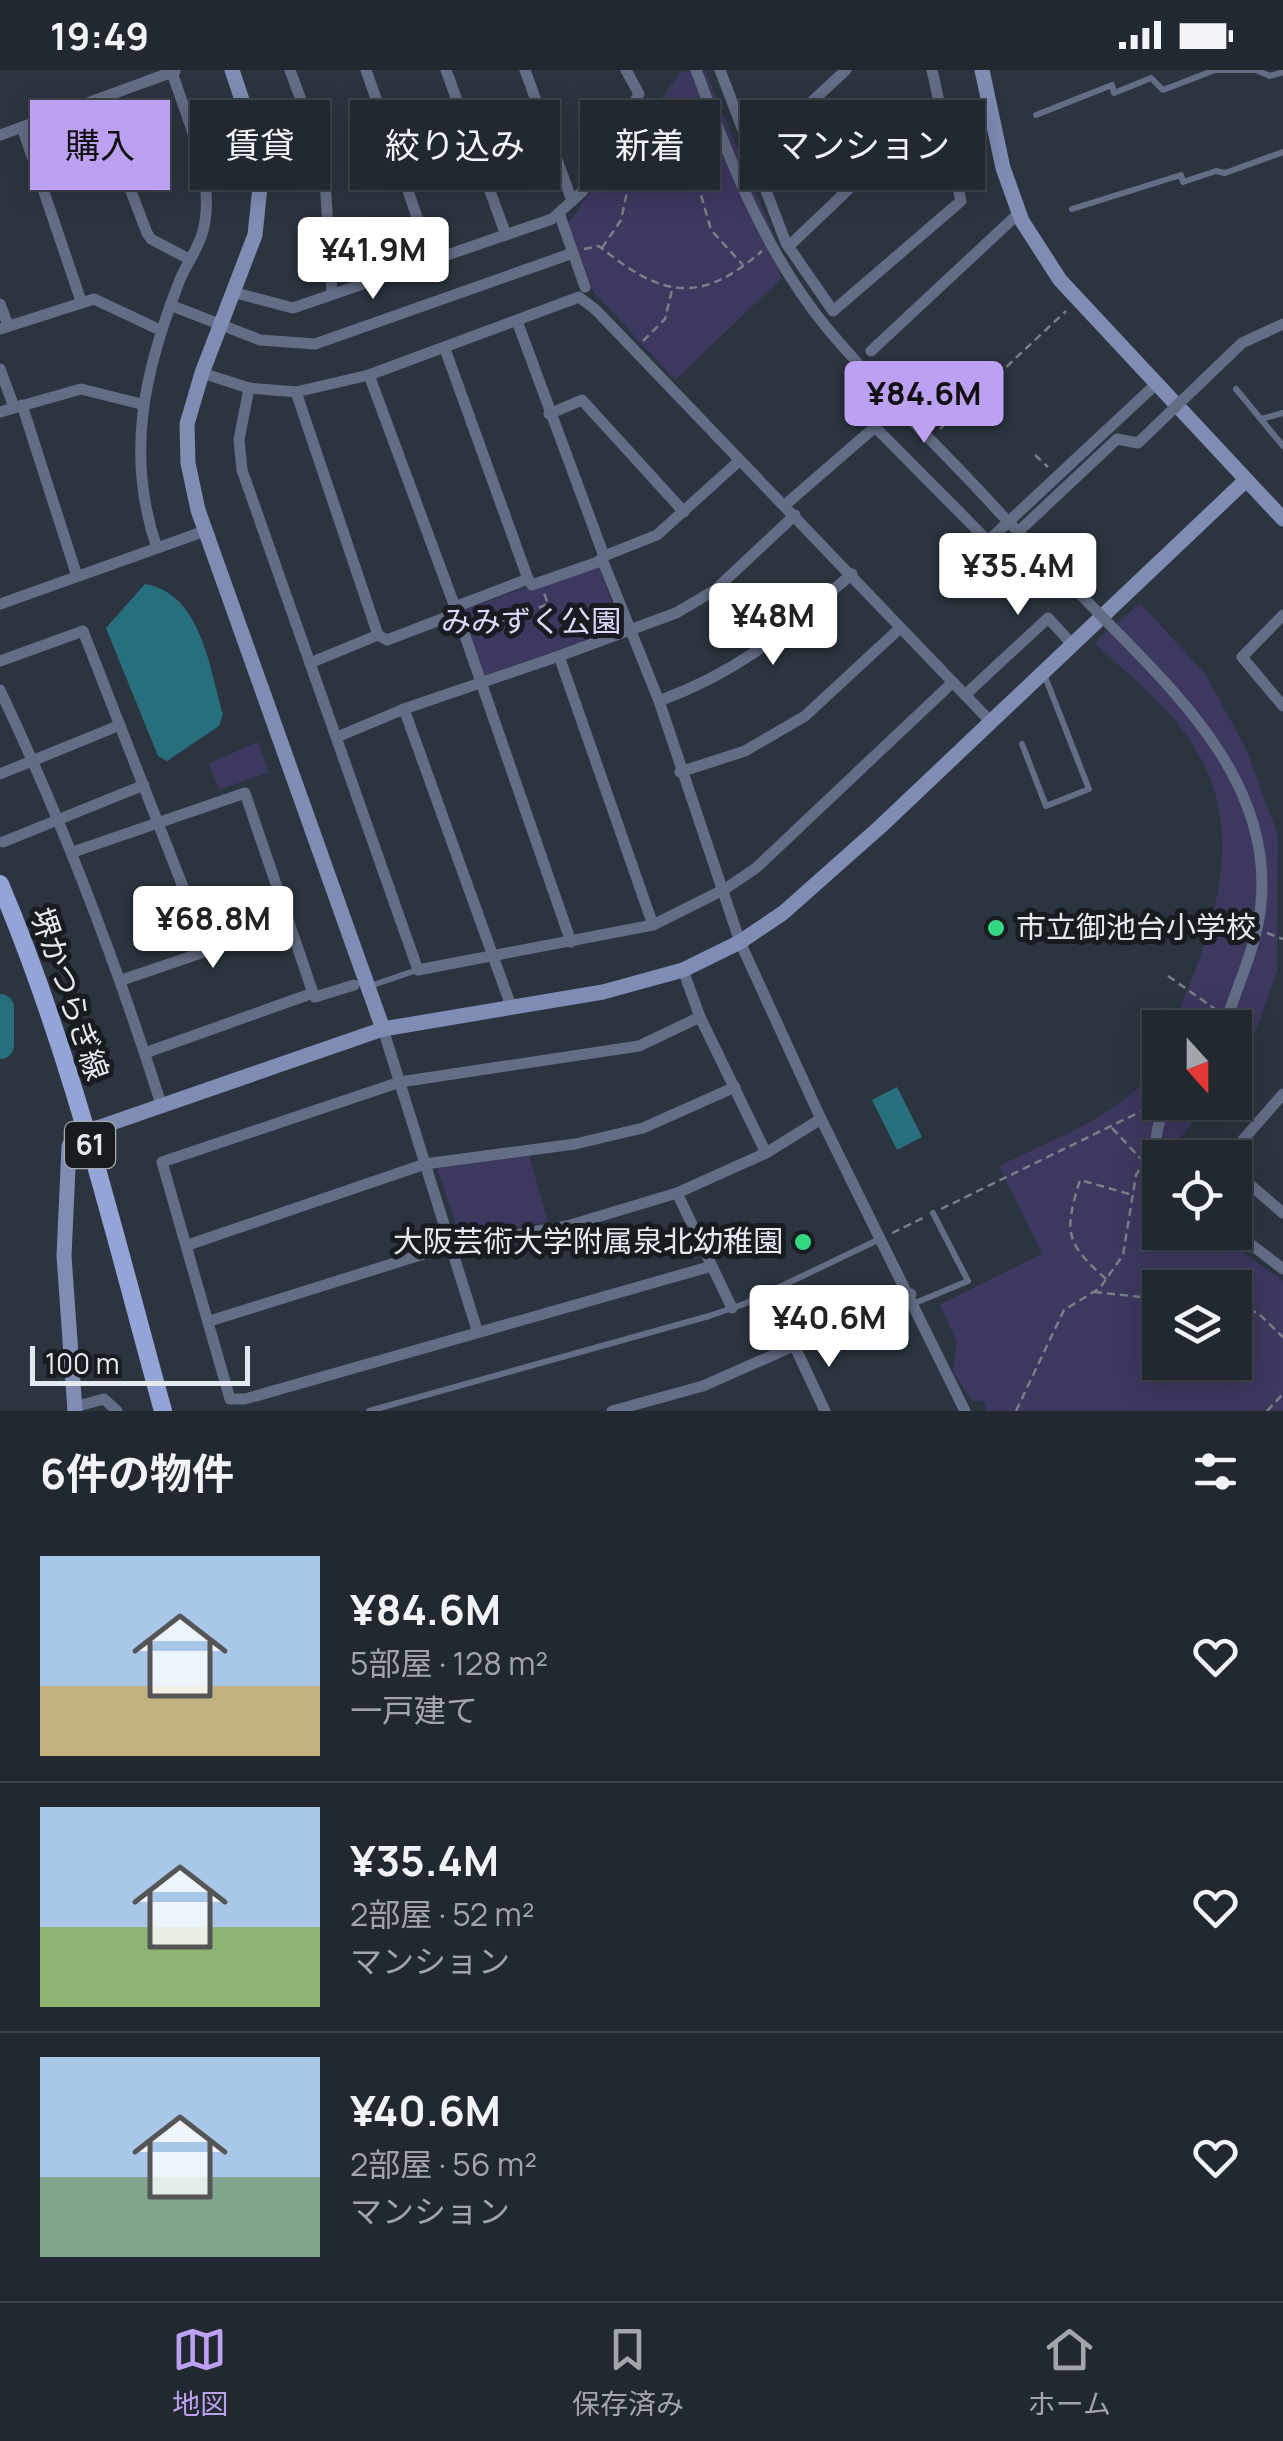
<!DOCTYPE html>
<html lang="ja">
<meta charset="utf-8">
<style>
:root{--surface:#21282f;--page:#2d343b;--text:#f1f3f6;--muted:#a2a6aa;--line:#3e444b;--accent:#bca0f2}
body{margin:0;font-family:Manrope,"Noto Sans JP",sans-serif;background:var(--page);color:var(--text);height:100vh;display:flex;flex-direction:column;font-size:38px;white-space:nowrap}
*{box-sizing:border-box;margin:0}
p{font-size:32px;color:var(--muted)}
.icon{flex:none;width:55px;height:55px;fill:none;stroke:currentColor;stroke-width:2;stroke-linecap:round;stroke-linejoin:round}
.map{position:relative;height:1341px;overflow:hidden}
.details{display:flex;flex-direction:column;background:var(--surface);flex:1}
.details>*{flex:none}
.banner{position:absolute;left:30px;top:30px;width:1225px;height:90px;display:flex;gap:20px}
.needle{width:65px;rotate:159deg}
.buttons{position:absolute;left:1142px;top:940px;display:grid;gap:20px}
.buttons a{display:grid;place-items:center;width:110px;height:110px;border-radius:0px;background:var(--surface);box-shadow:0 5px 25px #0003,0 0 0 2px var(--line);font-size:50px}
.scale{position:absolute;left:30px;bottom:25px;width:220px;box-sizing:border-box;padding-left:10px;border:5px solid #e3e9ef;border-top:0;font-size:28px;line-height:35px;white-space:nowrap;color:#e3e9ef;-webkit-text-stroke:8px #181c20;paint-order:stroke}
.price{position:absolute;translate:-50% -85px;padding:0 22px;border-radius:10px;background:#fff;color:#222;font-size:32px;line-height:65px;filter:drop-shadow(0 2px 5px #0008)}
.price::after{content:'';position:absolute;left:50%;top:60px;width:30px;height:22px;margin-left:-15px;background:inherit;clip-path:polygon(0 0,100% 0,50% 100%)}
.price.on{background:var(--accent);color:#111}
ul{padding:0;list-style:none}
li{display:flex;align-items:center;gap:30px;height:250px;padding:0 40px}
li+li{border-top:2px solid var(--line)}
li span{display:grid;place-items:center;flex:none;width:280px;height:200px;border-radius:0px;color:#555}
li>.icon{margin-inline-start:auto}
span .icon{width:120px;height:120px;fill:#fffc;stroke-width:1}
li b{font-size:42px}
h2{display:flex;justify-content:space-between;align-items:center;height:120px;padding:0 40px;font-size:42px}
.chip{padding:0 35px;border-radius:0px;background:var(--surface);box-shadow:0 5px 25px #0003,0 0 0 2px var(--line);font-size:35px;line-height:90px}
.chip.on{background:var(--accent);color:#111}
.status{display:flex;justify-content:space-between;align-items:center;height:70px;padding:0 50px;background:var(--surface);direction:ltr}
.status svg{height:28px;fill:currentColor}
.menu{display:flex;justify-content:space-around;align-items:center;height:140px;border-top:2px solid var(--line);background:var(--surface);font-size:28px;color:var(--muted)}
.menu a{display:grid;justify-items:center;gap:5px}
.menu .on{color:var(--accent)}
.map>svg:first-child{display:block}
.green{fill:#3d385f;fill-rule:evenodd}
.water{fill:#286f7d}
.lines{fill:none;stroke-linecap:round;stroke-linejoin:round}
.river{stroke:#286f7d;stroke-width:28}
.path{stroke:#777f87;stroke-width:2.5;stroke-dasharray:8 5;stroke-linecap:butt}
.lane{stroke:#646d86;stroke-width:6}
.street{stroke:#646d86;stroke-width:11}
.secondary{stroke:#7f8cb4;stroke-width:15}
.primary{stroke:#93a4d7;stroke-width:18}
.street-bridge{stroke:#646d86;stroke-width:11}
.poi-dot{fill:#33d881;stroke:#181c20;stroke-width:4}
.labels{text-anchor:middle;stroke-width:10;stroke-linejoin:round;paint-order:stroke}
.shield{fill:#181c20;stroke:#a6acb1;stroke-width:2.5}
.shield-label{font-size:28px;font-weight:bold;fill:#e3e9ef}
.park-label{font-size:30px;fill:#dcd9fc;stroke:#181c20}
.poi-label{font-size:30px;fill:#e3e9ef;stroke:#181c20;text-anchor:start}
.street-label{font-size:30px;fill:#e3e9ef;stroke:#181c20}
</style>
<div class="status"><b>19:49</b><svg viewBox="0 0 49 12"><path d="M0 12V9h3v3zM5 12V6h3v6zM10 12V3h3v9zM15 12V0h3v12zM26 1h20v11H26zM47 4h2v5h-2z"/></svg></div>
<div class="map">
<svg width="1283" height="1341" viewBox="0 0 1283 1341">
<rect width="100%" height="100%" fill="#2c353f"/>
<!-- green -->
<g class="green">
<polygon points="705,0 772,161 781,209 675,310 593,221 568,153 681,2"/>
<polygon points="598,492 621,558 480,607 457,542"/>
<path d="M1140,533L1206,605L1246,679L1278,765L1277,901L1250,977L1235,997V958L1172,957C1208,873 1249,773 1199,685C1175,641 1130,606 1094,573Z"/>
<polygon points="258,672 269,702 219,720 209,693"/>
<path d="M1160,987V1032L1207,1033L1170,1081L1171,1087L1160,1088V1162L1217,1163L1283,1211V1341H987L983,1331H972L953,1301L957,1273L940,1235L1042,1184L999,1096C1049,1071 1137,1040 1160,987ZM1160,1218H1235V1292H1160Z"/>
<polygon points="529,1085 548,1152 460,1167 437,1098"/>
</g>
<!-- water -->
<g class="water">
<path d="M145,514C202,524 209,598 223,644L219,656L167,691L158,686L106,558Z"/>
<polygon points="897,1017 922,1067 897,1080 872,1030"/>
</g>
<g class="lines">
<!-- river -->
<polyline class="river" points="0,938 0,975"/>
<!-- path -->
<g class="path">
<polyline points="674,91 686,64 700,47"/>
<polyline points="602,178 621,150 630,108 646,98 677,92 699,118 711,160 743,195"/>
<path d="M584,179L599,176C659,225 698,237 762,181"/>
<polyline points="643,271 665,249 672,220"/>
<polyline points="940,359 1066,241"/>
<polyline points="1035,385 1048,397"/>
<polyline points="1018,493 1024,499 1034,499"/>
<polyline points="980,498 1008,473"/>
<polyline points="478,561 548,534 544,523"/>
<polyline points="1267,863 1283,869"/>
<polyline points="1168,906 1218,941"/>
<polyline points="1112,1058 1141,1089"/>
<polyline points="941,1139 1150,1037"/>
<polyline points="892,1163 925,1147"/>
<path d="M1106,1209C1065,1173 1064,1162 1080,1110L1133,1125"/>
<polyline points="1094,1222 1141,1227 1160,1236"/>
<polyline points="1235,1240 1257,1242 1283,1267"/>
<polyline points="1016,1341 1064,1240 1100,1218 1123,1185 1136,1105 1146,1089"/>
<polyline points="1267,1341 1283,1324"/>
</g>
<!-- lane -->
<g class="lane">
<polyline points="1256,0 1270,6 1283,2"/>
<polyline points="1036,45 1112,15 1114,23 1151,8 1163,20 1215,0 1253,0"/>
<polyline points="1072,139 1181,105 1183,112 1216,101 1225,103 1283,82"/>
<polyline points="1236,319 1283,376"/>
<polyline points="1261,349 1283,343"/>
<polyline points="1022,674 1046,736 1089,719 1044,604"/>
<polyline points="370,916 417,900"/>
<polyline points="915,1233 968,1211 933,1143"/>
<polyline points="369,1341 709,1246 744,1234 882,1168"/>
</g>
<!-- street -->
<g class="street">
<polyline points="290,0 324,93 332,224"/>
<polyline points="366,0 432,190"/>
<polyline points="446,0 506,165"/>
<polyline points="525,0 572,131"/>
<path d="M696,0C730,91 765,183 827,258C881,323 944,381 1000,443"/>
<polyline points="720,0 786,173 833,241 961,131 932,0"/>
<polyline points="96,30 147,163 151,169 189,189"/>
<polyline points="22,57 81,231"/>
<polyline points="0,65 175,1"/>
<polyline points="751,88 846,0"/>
<polyline points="559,143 585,217"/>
<polyline points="789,176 939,33"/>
<polyline points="236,223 293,238 552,149 582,122 639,24 626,0"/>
<polyline points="0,234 8,255"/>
<polyline points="170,235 260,270 315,274 573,183"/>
<polyline points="517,251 604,486"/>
<polyline points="0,259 94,229 160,260"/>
<polyline points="445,279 528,509"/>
<polyline points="871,281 1019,143"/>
<polyline points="1218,296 1242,273 1283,254"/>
<polyline points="0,299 14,337"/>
<polyline points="202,303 249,318 296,322 369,305 579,227 596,240 991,652"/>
<polyline points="369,305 455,537 528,509 532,515 598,492 604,486 657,465 739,391"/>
<polyline points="249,318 239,370 242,400 418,900 653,855 725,819 756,798 953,612"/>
<polyline points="296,322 378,565 310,593"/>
<polyline points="22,335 77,506"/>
<polyline points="0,342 81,319 141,334"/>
<polyline points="549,344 582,330 684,442"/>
<polyline points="785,435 875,357 988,471 1155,315"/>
<polyline points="1025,469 1079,523"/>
<path d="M157,478C125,385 144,302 179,212C185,196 197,181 202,164C218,113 187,50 172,2"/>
<polyline points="602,489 659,631 740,872 821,1049 965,1341"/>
<polyline points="0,534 205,461"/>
<polyline points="455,537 571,872"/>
<polyline points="1283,545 1242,587 1283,636"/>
<path d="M1115,560C1188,634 1272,720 1261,833C1258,874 1236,918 1224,958"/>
<polyline points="378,565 387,570 455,544"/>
<polyline points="559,586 676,543 715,520 795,445"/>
<polyline points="0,591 83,561 208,881"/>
<path d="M0,620C64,755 116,892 161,1034"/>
<polyline points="965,625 1048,548 1073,575"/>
<path d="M659,631C743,600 785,561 852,504"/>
<polyline points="404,639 559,586 653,855"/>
<polyline points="337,667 404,639 511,936"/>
<polyline points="680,702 745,681 805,646 899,559"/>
<polyline points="0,704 120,655"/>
<polyline points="3,772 144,715"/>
<polyline points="73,782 245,723 313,923"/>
<polyline points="683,900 700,947 766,1083"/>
<polyline points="122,910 289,853"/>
<polyline points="700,947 639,976 400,1012 162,1092 230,1329 245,1329 712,1196"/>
<polyline points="383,959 477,1260"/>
<polyline points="145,983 313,923 315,927 354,915"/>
<polyline points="1227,1088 1283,1024"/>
<path d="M1160,1097C1150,1078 1159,1053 1165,1032"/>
<polyline points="1235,1102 1283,1143"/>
<polyline points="677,1123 732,1238"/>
<polyline points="1235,1162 1283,1199"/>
<polyline points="188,1175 425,1094 575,1074 643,1058 735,1017"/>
<polyline points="210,1251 449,1176 567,1156 677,1123 766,1083 821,1049"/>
<polyline points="795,1277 825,1341"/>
<polyline points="74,1337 104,1329 117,1341"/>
<polyline points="612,1341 703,1316 911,1224"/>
</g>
<!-- secondary -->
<g class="secondary">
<polyline points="232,0 258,78 260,117 255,165 202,303 187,354 188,393 198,440 383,959"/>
<polyline points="982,0 1003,98 1022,151 1060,210 1283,449"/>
<polyline points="75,1341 64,1186 69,1076 74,1066 383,959 603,922 683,900 740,872 783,843 881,756 1245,411"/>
</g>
<!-- primary -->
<path class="primary" d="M0,814C72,984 114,1164 163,1341"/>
<!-- street-bridge -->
<g class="street-bridge">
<polyline points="1000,443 1029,473"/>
<polyline points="1018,462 1117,369 1138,373 1218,296"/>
<polyline points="1079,523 1115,560"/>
</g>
</g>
<!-- markers -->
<g class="poi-dot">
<circle cx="996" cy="858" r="10"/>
<circle cx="803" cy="1172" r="10"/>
</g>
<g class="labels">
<!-- shield labels -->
<rect class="shield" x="65" y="1052" width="50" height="46" rx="8"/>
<g class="shield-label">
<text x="90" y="1085">61</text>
</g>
<!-- park labels -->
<g class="park-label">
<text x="531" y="562">みみずく公園</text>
</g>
<!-- poi labels -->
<g class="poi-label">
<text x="1016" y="868">市立御池台小学校</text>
<text x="783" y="1182" text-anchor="end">大阪芸術大学附属泉北幼稚園</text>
</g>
<!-- street labels -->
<g class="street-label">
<text transform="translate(69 924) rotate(71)" y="10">堺かつらぎ線</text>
</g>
</g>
</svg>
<div class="buttons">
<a><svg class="needle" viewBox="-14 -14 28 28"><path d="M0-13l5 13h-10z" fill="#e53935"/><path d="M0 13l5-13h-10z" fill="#a2a6aa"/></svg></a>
<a><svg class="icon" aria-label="locate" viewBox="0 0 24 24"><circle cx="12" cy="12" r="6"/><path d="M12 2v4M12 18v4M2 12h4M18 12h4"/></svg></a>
<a><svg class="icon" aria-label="layers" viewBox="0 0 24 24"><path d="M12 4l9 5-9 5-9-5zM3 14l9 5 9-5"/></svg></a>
</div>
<div class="scale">100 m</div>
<b class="price" style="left:373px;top:232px">¥41.9M</b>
<b class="price on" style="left:924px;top:376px">¥84.6M</b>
<b class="price" style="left:1018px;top:548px">¥35.4M</b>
<b class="price" style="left:773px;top:598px">¥48M</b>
<b class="price" style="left:213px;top:901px">¥68.8M</b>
<b class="price" style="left:829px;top:1300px">¥40.6M</b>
<div class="banner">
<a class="chip on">購入</a>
<a class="chip">賃貸</a>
<a class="chip">絞り込み</a>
<a class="chip">新着</a>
<a class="chip">マンション</a>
</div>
</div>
<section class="details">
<h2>6件の物件<svg class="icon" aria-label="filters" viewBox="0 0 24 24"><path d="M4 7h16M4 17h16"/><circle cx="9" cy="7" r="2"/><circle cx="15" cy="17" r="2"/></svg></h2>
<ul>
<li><span style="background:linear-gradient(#a9c7e8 65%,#c2b280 0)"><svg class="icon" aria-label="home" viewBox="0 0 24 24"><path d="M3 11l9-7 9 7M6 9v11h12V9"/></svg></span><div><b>¥84.6M</b><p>5部屋 · 128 m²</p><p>一戸建て</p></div><svg class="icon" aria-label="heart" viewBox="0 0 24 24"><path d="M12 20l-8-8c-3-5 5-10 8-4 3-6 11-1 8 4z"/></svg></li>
<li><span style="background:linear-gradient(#a9c7e8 60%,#8fb573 0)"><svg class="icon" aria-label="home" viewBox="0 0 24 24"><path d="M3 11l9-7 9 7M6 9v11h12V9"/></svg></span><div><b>¥35.4M</b><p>2部屋 · 52 m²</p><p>マンション</p></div><svg class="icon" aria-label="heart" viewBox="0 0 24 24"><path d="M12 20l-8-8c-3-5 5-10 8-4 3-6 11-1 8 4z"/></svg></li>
<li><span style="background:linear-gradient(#a9c7e8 60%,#7fa58c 0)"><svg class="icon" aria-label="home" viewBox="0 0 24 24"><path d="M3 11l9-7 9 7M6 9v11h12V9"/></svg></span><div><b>¥40.6M</b><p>2部屋 · 56 m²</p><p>マンション</p></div><svg class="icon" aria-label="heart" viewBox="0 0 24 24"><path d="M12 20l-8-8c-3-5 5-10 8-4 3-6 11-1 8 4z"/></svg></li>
</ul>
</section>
<nav class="menu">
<a class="on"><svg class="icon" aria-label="map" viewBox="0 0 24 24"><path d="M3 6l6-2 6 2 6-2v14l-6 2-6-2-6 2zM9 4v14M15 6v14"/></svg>地図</a>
<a><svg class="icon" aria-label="saved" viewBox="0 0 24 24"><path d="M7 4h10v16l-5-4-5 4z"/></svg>保存済み</a>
<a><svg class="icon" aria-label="home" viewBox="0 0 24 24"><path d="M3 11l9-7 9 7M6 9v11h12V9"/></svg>ホーム</a>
</nav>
